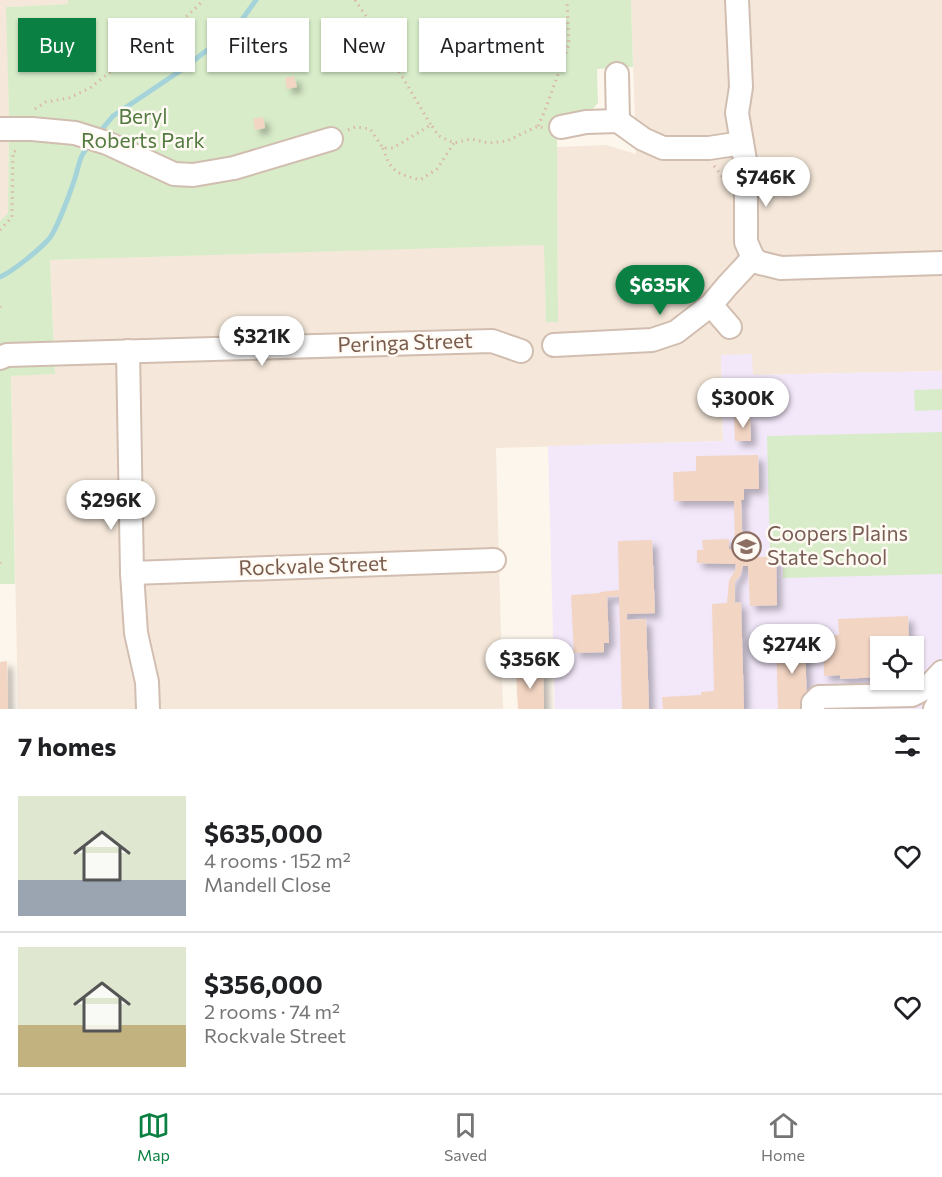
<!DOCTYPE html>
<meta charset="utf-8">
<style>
:root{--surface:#fff;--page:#f6f6f6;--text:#202124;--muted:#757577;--line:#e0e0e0;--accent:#0b8043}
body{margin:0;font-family:Commissioner,sans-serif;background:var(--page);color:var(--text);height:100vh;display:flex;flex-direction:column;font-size:22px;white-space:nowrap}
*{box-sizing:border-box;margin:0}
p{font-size:20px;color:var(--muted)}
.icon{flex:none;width:33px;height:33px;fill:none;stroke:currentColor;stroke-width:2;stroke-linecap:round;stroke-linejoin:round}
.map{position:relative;height:709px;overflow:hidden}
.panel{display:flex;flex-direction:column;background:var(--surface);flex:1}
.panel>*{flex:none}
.guide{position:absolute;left:18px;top:18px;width:600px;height:54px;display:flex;gap:12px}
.fabs{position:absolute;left:870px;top:636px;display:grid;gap:12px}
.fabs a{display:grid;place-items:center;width:54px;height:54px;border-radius:0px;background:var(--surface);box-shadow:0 2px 4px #0004;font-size:30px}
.price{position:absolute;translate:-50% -51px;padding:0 14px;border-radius:21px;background:#fff;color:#222;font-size:20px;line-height:39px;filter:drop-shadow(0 2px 3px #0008)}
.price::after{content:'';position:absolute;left:50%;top:36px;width:18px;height:14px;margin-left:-9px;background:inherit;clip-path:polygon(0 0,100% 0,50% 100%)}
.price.on{background:var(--accent);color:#fff}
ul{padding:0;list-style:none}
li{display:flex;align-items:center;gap:18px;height:150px;padding:0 18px}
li+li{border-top:2px solid var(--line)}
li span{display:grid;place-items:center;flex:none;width:168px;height:120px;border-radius:0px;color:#555}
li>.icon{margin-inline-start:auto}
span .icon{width:72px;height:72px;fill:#fffc;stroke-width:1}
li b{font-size:26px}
h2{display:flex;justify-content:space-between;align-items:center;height:72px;padding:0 18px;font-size:26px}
.pill{padding:0 21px;border-radius:0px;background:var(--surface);box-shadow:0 2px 4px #0004;font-size:21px;line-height:54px}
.pill.on{background:var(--accent);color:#fff}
.menu{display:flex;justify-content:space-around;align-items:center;height:84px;border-top:2px solid var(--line);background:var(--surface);font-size:16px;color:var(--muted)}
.menu a{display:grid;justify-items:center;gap:3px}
.menu .on{color:var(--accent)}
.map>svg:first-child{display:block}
.residential{fill:#f5e8da}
.education{fill:#f3e8fa;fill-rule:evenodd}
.green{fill:#d8ecc9}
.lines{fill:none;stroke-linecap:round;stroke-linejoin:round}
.stream{stroke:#a5d3da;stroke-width:5}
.building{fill:#f3d5c3;filter:url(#shadow)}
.minor-casing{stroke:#d1beb0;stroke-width:26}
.path{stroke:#d9b8a5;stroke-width:3;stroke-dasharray:1.5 4.5;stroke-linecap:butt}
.minor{stroke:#fff;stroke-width:22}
.labels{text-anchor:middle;stroke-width:5;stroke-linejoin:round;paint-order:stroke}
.park-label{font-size:21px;fill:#537a41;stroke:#fffaf3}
.street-label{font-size:21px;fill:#7a5c4d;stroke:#fffaf3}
.education-label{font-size:21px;fill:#785e54;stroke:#fffaf3;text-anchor:start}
</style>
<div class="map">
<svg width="942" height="709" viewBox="0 0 942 709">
<defs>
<filter id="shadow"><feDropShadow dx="5.5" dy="5.5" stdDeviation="3" flood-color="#0004"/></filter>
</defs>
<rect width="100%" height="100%" fill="#fdf6ec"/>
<!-- residential -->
<g class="residential">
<polygon points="0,0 68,0 68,4 7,7 9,115 8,213 0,221"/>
<polygon points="631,0 942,0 942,371 753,375 721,355 723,441 496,448 503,709 18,709 11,376 55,373 50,260 545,244 546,321 558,322 557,147 606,145 636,154"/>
</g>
<!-- education -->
<path class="education" d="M752,354L753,375L942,371V709H555L548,446L723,441L721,355ZM880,646H914V680H880Z"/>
<!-- green -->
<g class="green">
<polygon points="68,0 631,0 633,67 597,69 598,103 590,112 557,122 558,322 546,322 544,245 50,260 55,374 11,376 15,584 0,584 0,221 8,213 9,115 6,7 68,4"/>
<polygon points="942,389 942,410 915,411 914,390"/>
<polygon points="942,432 942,574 783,578 783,556 770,556 767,436"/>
</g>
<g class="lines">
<!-- stream -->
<g class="stream">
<polyline points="99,133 113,116 180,71 236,28 256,0"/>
<path d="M0,277C12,272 39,250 48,240C56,232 70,193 74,181C80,164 78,157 91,143"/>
</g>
</g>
<!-- building -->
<g class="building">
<polygon points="294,76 297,87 287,89 285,78"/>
<polygon points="263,117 265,128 255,130 253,119"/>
<polygon points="750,416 751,441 735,441 734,417"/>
<polygon points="758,455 759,489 744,489 744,500 741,500 743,558 776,556 777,605 750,606 748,566 743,566 740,576 735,581 735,603 741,602 744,709 663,709 662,697 701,695 701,692 714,691 712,604 727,603 729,580 735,571 736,564 697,563 697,550 703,550 702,540 729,539 729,549 735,549 734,501 674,501 673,472 696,471 696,456"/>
<polygon points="652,540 655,613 627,614 627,620 646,619 649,709 622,709 619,596 607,597 609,643 604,643 604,652 574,653 571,595 600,593 600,592 619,590 618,541"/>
<polygon points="908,616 909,646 880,646 880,677 840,679 840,675 824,676 823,635 839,635 838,619"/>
<polygon points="776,641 805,641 807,709 778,709"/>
<polygon points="7,661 8,709 0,709 0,662"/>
<polygon points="543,671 544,709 518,709 516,672"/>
</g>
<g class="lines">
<defs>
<g id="minor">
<polyline points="737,0 741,87 737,113 746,166 746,242 753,258 760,263 781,268 942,263"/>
<polyline points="617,74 618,121"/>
<polyline points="561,127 586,122 618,121 643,139 663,148 709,148 742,143"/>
<polyline points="0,129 32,129 75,133 107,143 174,174 193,175 234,168 331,139"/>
<polyline points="711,305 730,327"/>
<polyline points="554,345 652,340 676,332 711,305 727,286 753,258"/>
<polyline points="128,351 132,573 136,633 147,682 148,709"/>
<polyline points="0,358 7,355 492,341 521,351"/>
<polyline points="132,573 494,560"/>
<polyline points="813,709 813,703 819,697 912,695 928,687 942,672"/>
<polyline points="935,709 939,702 942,682"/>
</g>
</defs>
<!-- minor casing -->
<use href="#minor" class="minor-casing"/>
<!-- path -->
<g class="path">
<polyline points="355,0 366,16 431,125"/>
<polyline points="35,109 46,102 69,98 90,88 131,55 170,32 204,0"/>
<polyline points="538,126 544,113 569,44 567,0"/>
<polyline points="348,130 355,127 370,129 383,148 393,148 431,125 439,136 454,143 471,139 489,143 507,141 538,126 543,128"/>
<path d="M383,148C391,173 397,173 420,180L437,169L454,143"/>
<polyline points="714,166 725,180"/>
<polyline points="0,230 12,217 13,152 19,149"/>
<polyline points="0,306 0,309"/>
<polyline points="0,562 0,565"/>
</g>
<!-- minor -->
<use href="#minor" class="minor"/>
</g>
<!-- icons -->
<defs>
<symbol id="school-ring" viewBox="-11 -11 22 22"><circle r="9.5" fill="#fffaf3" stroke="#8d6e63" stroke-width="1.5"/><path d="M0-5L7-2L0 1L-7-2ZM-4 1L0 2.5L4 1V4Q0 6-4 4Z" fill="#8d6e63"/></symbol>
</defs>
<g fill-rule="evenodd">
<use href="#school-ring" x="730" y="530" width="33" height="33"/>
</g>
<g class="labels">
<!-- park labels -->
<g class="park-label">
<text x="143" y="124">Beryl<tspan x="143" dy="24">Roberts Park</tspan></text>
</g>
<!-- street labels -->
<g class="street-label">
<text transform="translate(405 343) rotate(-2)" y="7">Peringa Street</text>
<text transform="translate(313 566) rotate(-2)" y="7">Rockvale Street</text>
</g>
<!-- education labels -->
<g class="education-label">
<text x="767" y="541">Coopers Plains<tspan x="767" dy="24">State School</tspan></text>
</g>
</g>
</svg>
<div class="fabs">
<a><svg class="icon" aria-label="locate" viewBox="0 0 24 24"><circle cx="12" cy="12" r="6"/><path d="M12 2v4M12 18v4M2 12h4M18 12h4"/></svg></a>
</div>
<b class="price" style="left:766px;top:208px">$746K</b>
<b class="price on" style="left:660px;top:316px">$635K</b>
<b class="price" style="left:262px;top:367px">$321K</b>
<b class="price" style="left:743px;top:429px">$300K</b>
<b class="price" style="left:111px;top:531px">$296K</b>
<b class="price" style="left:792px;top:675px">$274K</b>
<b class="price" style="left:530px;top:690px">$356K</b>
<div class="guide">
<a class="pill on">Buy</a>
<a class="pill">Rent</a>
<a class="pill">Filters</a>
<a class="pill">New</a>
<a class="pill">Apartment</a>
</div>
</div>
<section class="panel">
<h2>7 homes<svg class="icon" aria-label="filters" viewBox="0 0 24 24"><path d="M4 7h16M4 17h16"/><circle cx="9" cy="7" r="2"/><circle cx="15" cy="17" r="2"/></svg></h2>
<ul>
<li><span style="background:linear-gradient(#dfe7d0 70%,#9aa5b1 0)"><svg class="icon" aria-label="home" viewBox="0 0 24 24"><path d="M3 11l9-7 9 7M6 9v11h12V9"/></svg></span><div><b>$635,000</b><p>4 rooms · 152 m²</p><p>Mandell Close</p></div><svg class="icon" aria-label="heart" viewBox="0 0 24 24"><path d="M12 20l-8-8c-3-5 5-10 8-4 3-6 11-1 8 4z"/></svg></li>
<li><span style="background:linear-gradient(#dfe7d0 65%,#c2b280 0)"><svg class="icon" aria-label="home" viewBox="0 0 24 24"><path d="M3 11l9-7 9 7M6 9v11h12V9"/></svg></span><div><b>$356,000</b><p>2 rooms · 74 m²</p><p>Rockvale Street</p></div><svg class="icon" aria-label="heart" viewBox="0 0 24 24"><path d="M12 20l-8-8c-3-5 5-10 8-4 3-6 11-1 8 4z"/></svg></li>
</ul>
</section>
<nav class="menu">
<a class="on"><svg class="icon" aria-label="map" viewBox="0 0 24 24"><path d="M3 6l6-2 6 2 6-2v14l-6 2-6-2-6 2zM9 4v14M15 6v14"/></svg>Map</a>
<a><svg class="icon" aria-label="saved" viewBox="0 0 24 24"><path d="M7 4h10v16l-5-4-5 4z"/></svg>Saved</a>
<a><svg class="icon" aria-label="home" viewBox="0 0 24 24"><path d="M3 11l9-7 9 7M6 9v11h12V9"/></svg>Home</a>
</nav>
